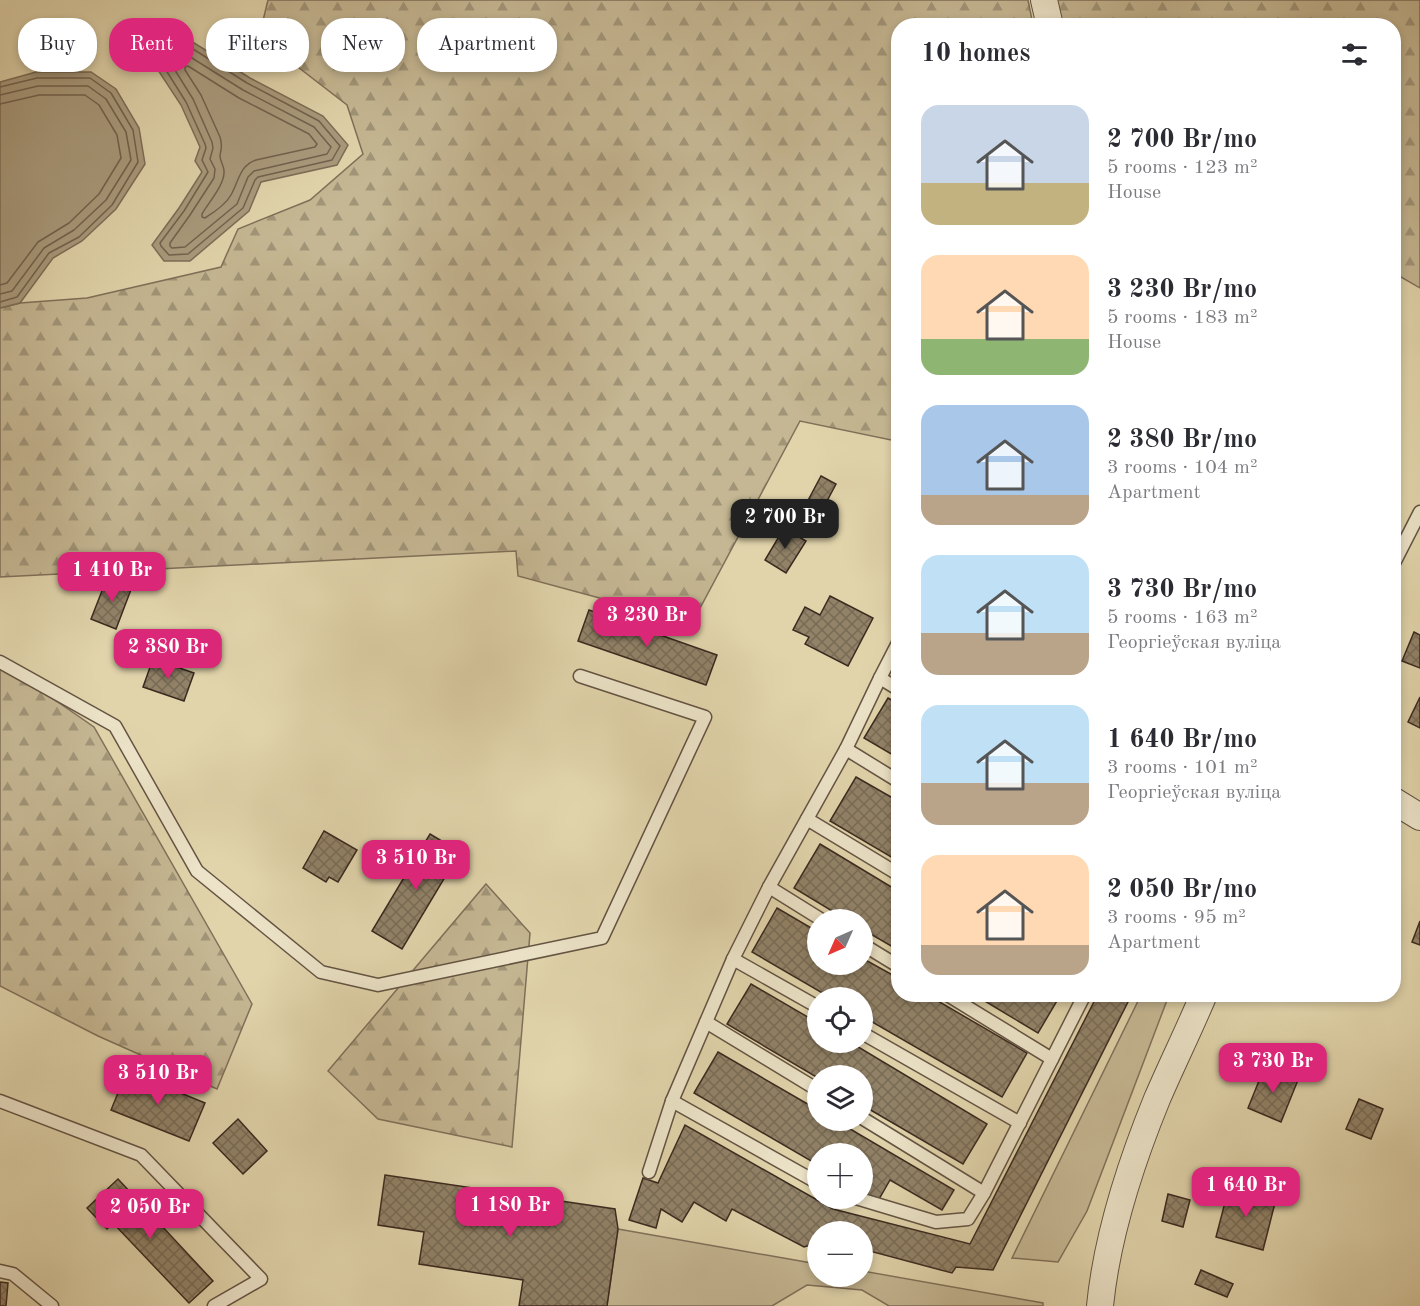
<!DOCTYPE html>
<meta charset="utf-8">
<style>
:root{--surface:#fff;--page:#f7f7f7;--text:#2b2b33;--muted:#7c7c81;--accent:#db2777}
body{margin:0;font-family:"Old Standard TT",serif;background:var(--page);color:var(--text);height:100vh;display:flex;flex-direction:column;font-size:22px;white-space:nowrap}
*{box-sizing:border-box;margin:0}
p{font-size:20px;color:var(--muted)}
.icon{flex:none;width:33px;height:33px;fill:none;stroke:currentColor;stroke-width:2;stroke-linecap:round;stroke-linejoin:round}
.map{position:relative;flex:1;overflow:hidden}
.panel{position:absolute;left:891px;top:18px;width:510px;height:984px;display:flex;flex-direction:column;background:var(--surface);border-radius:24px;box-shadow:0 3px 9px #0003}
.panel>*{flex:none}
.banner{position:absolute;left:18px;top:18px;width:570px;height:54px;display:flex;gap:12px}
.needle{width:39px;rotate:225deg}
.tools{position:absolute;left:807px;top:909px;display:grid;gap:12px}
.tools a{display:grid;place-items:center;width:66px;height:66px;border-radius:50%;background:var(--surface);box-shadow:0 3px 9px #0003;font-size:30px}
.price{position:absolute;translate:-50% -51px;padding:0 14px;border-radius:12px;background:var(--accent);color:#fff;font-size:20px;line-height:39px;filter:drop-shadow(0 2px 3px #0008)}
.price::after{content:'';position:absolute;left:50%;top:36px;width:18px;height:14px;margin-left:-9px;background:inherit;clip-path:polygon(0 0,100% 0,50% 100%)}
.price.on{background:#222;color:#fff}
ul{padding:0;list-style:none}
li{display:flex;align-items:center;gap:18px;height:150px;padding:0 30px}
li span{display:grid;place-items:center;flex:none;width:168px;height:120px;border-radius:18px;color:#555}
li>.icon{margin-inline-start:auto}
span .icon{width:72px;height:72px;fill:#fffc;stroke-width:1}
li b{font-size:26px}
h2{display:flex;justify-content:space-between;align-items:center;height:72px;padding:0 30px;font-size:26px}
.tag{padding:0 21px;border-radius:24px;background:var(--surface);box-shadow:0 3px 9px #0003;font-size:21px;line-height:54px}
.tag.on{background:var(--accent);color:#fff}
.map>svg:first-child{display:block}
.green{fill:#c5b793;stroke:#80705a;stroke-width:1.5}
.forest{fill:url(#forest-firs);stroke:#80705a;stroke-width:1.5}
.water{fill:#a99a7c;stroke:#7d6d57;stroke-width:1.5}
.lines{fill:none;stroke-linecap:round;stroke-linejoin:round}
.shore{stroke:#72624e;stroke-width:1.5}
.building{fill:url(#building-cross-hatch);stroke:#3b2a20;stroke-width:1.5}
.lane-casing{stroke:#645443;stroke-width:15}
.street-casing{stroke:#645443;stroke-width:28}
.lane{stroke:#ece3c8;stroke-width:12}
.street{stroke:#ece3c8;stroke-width:26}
</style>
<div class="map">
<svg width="1420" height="1306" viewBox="0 0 1420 1306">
<defs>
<pattern id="forest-firs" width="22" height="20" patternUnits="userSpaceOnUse" patternTransform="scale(1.5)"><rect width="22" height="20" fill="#c5b793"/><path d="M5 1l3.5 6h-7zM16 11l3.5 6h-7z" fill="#a19578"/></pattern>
<pattern id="building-cross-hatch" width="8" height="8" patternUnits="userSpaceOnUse" patternTransform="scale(1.5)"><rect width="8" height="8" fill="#918268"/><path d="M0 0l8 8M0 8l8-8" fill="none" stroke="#786b55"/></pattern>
</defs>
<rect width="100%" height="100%" fill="#e1d4ab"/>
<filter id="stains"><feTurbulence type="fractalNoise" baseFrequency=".00333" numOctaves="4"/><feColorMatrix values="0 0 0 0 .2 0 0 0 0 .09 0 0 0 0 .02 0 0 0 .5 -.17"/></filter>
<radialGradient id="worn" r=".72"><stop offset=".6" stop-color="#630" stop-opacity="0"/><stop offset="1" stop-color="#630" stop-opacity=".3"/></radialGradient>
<!-- green -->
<g class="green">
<polygon points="1141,995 1169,995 1087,1211 1058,1262 1012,1258"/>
<polygon points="618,1229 817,1264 818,1276 862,1276 863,1271 1043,1303 1043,1306 889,1306 862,1290 807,1285 772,1306 607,1306"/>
</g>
<!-- forest -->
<g class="forest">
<polygon points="268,0 1028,0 1033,25 898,26 898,431 891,440 800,421 692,623 518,576 516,551 0,577 0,308 20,303 87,298 221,267 238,229 310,200 363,154 347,105 259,37"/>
<polygon points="1055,0 1420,0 1420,288 1394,273 1394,26 1060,25"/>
<polygon points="0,662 94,727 252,1004 217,1089 98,1036 0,986"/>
<polygon points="486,884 530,933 512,1147 378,1119 328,1071"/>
</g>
<!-- water -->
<g class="water">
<polygon points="183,36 250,78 323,116 348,145 337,165 261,182 249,211 190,261 164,261 152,245 179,208 202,172 195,161 200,147 181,105 156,67 170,44"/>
<polygon points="36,72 91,72 116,89 139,128 145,164 116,209 82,241 53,258 20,303 0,308 0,82"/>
</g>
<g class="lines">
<!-- shore -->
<g class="shore">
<polygon points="182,44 193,49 247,83 319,121 340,146 332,160 258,177 255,180 243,208 188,254 169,255 161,246 160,243 184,211 208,172 202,160 206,148 205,144 186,102 164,67 174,49"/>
<polygon points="184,53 243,90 314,127 331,147 327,154 254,171 248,177 237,204 185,247 172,248 170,246 170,243 190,215 214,178 215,169 210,159 213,148 212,142 193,99 173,67 179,55"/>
<path d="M188,66L239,98L309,134L317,144L315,147L256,160C239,166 239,181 231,195C226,204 213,213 205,218L202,217V214C209,202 225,184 224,171C224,166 220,161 220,156C221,148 223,146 220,137L201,95L185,70V67Z"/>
<polyline points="0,87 37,78 90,78 111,93 133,130 138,162 112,205 79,237 49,253 17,297 0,302"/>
<polyline points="0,95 38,86 88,86 106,99 126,132 131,160 106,200 74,230 44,248 12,291 0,294"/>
<polyline points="0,104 39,95 85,95 99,105 117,135 121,158 99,194 69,223 38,242 7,283 0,285"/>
</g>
</g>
<!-- building -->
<g class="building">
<polygon points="821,476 836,484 819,516 804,508"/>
<polygon points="784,528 806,541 786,573 765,560"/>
<polygon points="107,578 132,587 116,629 91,619"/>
<polygon points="830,596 873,618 848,666 805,644 809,637 793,630 805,607 820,615"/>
<polygon points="589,610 717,655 706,685 578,641"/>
<polygon points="1414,632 1420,635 1420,668 1402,661"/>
<polygon points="153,659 194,673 184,701 143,687"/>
<polygon points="1420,697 1420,728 1408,722"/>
<polygon points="888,698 898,704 898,758 864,738"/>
<polygon points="856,777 898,801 898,861 830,821"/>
<polygon points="324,831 357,850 338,882 329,877 326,882 303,868"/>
<polygon points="430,834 460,852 402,949 372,931"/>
<polygon points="820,844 898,891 898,950 862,929 862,920 847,920 794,888"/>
<polygon points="777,908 818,932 818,964 862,964 862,958 898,978 898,994 926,994 1027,1053 1002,1097 862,1016 862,998 831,998 752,952"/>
<polygon points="1420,921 1420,945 1412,942"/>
<polygon points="751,984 818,1023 818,1042 850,1042 987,1124 963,1164 862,1105 862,1076 818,1076 818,1078 727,1024"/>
<polygon points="973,994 1061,994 1038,1033"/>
<polygon points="1098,994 1132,994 993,1270 956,1267 952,1273 862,1249 862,1232 818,1232 818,1243 804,1247 732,1209 726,1221 694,1202 682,1222 661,1209 656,1228 629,1220 643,1178 658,1183 685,1125 833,1209 970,1244"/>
<polygon points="718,1052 818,1110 818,1120 835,1120 954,1190 942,1210 890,1180 878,1201 862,1192 862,1154 818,1154 818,1165 694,1093"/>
<polygon points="1265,1066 1298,1080 1281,1122 1248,1108"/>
<polygon points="127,1071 205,1103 189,1141 111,1110"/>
<polygon points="1359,1099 1383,1109 1371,1139 1346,1129"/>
<polygon points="238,1119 267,1151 243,1174 213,1143"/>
<polygon points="385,1175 615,1209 618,1229 607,1306 519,1306 523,1280 419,1264 424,1232 378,1225"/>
<polygon points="118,1179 213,1281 189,1303 113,1223 107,1229 87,1208"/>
<polygon points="1229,1187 1276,1199 1263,1250 1216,1237"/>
<polygon points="1168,1194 1190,1200 1183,1227 1162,1221"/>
<polygon points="1201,1270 1233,1284 1227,1297 1195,1284"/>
<polygon points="0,1282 8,1283 6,1306 0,1306"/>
</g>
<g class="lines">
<defs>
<g id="lane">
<polyline points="1394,563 1420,512"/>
<polyline points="0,662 115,726 197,871 321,972 378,985 602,938 705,717 580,676"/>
<polyline points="880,678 898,689"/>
<polyline points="846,749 898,781"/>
<polyline points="807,819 898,874"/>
<polyline points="769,887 822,920"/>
<polyline points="862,944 898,966"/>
<polyline points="733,959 818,1007"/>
<polyline points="946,994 1052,1059"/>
<polyline points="706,1022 818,1090"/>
<polyline points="862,1033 1020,1123"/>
<polyline points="0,1101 141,1155 261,1279 214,1306"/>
<polyline points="672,1101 818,1183"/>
<polyline points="862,1118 984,1193"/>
<polyline points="649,1172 672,1101 733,959 769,887 846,749 880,678 898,643"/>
<polyline points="856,1198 936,1222 968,1219 984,1193 1085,994"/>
<polyline points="0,1271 13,1274 52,1306"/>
</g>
<g id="street">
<polyline points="1044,0 1050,26"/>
<polyline points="1394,801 1420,817"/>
<path d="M1100,1306C1107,1235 1130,1165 1157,1099C1172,1064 1189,1030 1204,994"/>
</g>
</defs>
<!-- lane casing -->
<use href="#lane" class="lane-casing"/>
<!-- street casing -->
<use href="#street" class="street-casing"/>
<!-- lane -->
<use href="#lane" class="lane"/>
<!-- street -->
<use href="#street" class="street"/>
</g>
<rect width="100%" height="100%" filter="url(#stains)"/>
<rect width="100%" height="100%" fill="url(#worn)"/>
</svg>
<div class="tools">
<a><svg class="needle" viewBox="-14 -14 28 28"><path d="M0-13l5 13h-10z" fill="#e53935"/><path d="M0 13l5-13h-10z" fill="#7c7c81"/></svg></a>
<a><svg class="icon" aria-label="locate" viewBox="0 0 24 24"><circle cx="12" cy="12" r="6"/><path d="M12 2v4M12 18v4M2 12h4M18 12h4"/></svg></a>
<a><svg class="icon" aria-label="layers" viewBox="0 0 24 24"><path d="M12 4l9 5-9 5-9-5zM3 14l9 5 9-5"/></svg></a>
<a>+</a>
<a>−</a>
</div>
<b class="price on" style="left:785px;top:550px">2 700 Br</b>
<b class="price" style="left:112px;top:603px">1 410 Br</b>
<b class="price" style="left:647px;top:648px">3 230 Br</b>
<b class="price" style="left:168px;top:680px">2 380 Br</b>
<b class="price" style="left:416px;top:891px">3 510 Br</b>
<b class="price" style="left:1273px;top:1094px">3 730 Br</b>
<b class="price" style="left:158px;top:1106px">3 510 Br</b>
<b class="price" style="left:1246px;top:1218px">1 640 Br</b>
<b class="price" style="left:510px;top:1238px">1 180 Br</b>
<b class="price" style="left:150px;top:1240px">2 050 Br</b>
<div class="banner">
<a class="tag">Buy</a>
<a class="tag on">Rent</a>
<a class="tag">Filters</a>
<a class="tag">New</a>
<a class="tag">Apartment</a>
</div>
<section class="panel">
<h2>10 homes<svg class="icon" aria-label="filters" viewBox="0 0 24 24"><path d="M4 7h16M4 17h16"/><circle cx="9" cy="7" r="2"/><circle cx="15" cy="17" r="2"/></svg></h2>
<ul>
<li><span style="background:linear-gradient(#c9d6e8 65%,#c2b280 0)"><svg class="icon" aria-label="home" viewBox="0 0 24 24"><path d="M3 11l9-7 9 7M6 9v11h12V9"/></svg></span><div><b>2 700 Br/mo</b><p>5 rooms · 123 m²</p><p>House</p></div></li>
<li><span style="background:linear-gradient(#ffd9b3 70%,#8fb573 0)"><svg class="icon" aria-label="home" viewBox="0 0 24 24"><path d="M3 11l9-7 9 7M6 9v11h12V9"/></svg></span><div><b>3 230 Br/mo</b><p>5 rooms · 183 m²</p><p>House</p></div></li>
<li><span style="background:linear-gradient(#a9c7e8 75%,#b9a48a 0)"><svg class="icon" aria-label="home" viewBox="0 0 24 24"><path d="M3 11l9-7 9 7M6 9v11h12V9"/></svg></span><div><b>2 380 Br/mo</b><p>3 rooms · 104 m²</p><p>Apartment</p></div></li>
<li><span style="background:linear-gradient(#bfe0f5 65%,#b9a48a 0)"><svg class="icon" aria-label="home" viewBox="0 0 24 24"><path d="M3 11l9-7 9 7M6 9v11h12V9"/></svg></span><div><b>3 730 Br/mo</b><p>5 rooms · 163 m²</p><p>Георгіеўская вуліца</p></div></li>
<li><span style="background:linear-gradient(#bfe0f5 65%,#b9a48a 0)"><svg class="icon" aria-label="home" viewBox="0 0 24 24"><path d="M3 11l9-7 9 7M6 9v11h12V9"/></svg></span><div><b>1 640 Br/mo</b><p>3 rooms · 101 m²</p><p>Георгіеўская вуліца</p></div></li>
<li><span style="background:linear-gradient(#ffd9b3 75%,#b9a48a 0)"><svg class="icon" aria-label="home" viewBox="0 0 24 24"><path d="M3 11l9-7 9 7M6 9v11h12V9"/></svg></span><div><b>2 050 Br/mo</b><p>3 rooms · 95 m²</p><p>Apartment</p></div></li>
</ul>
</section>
</div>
